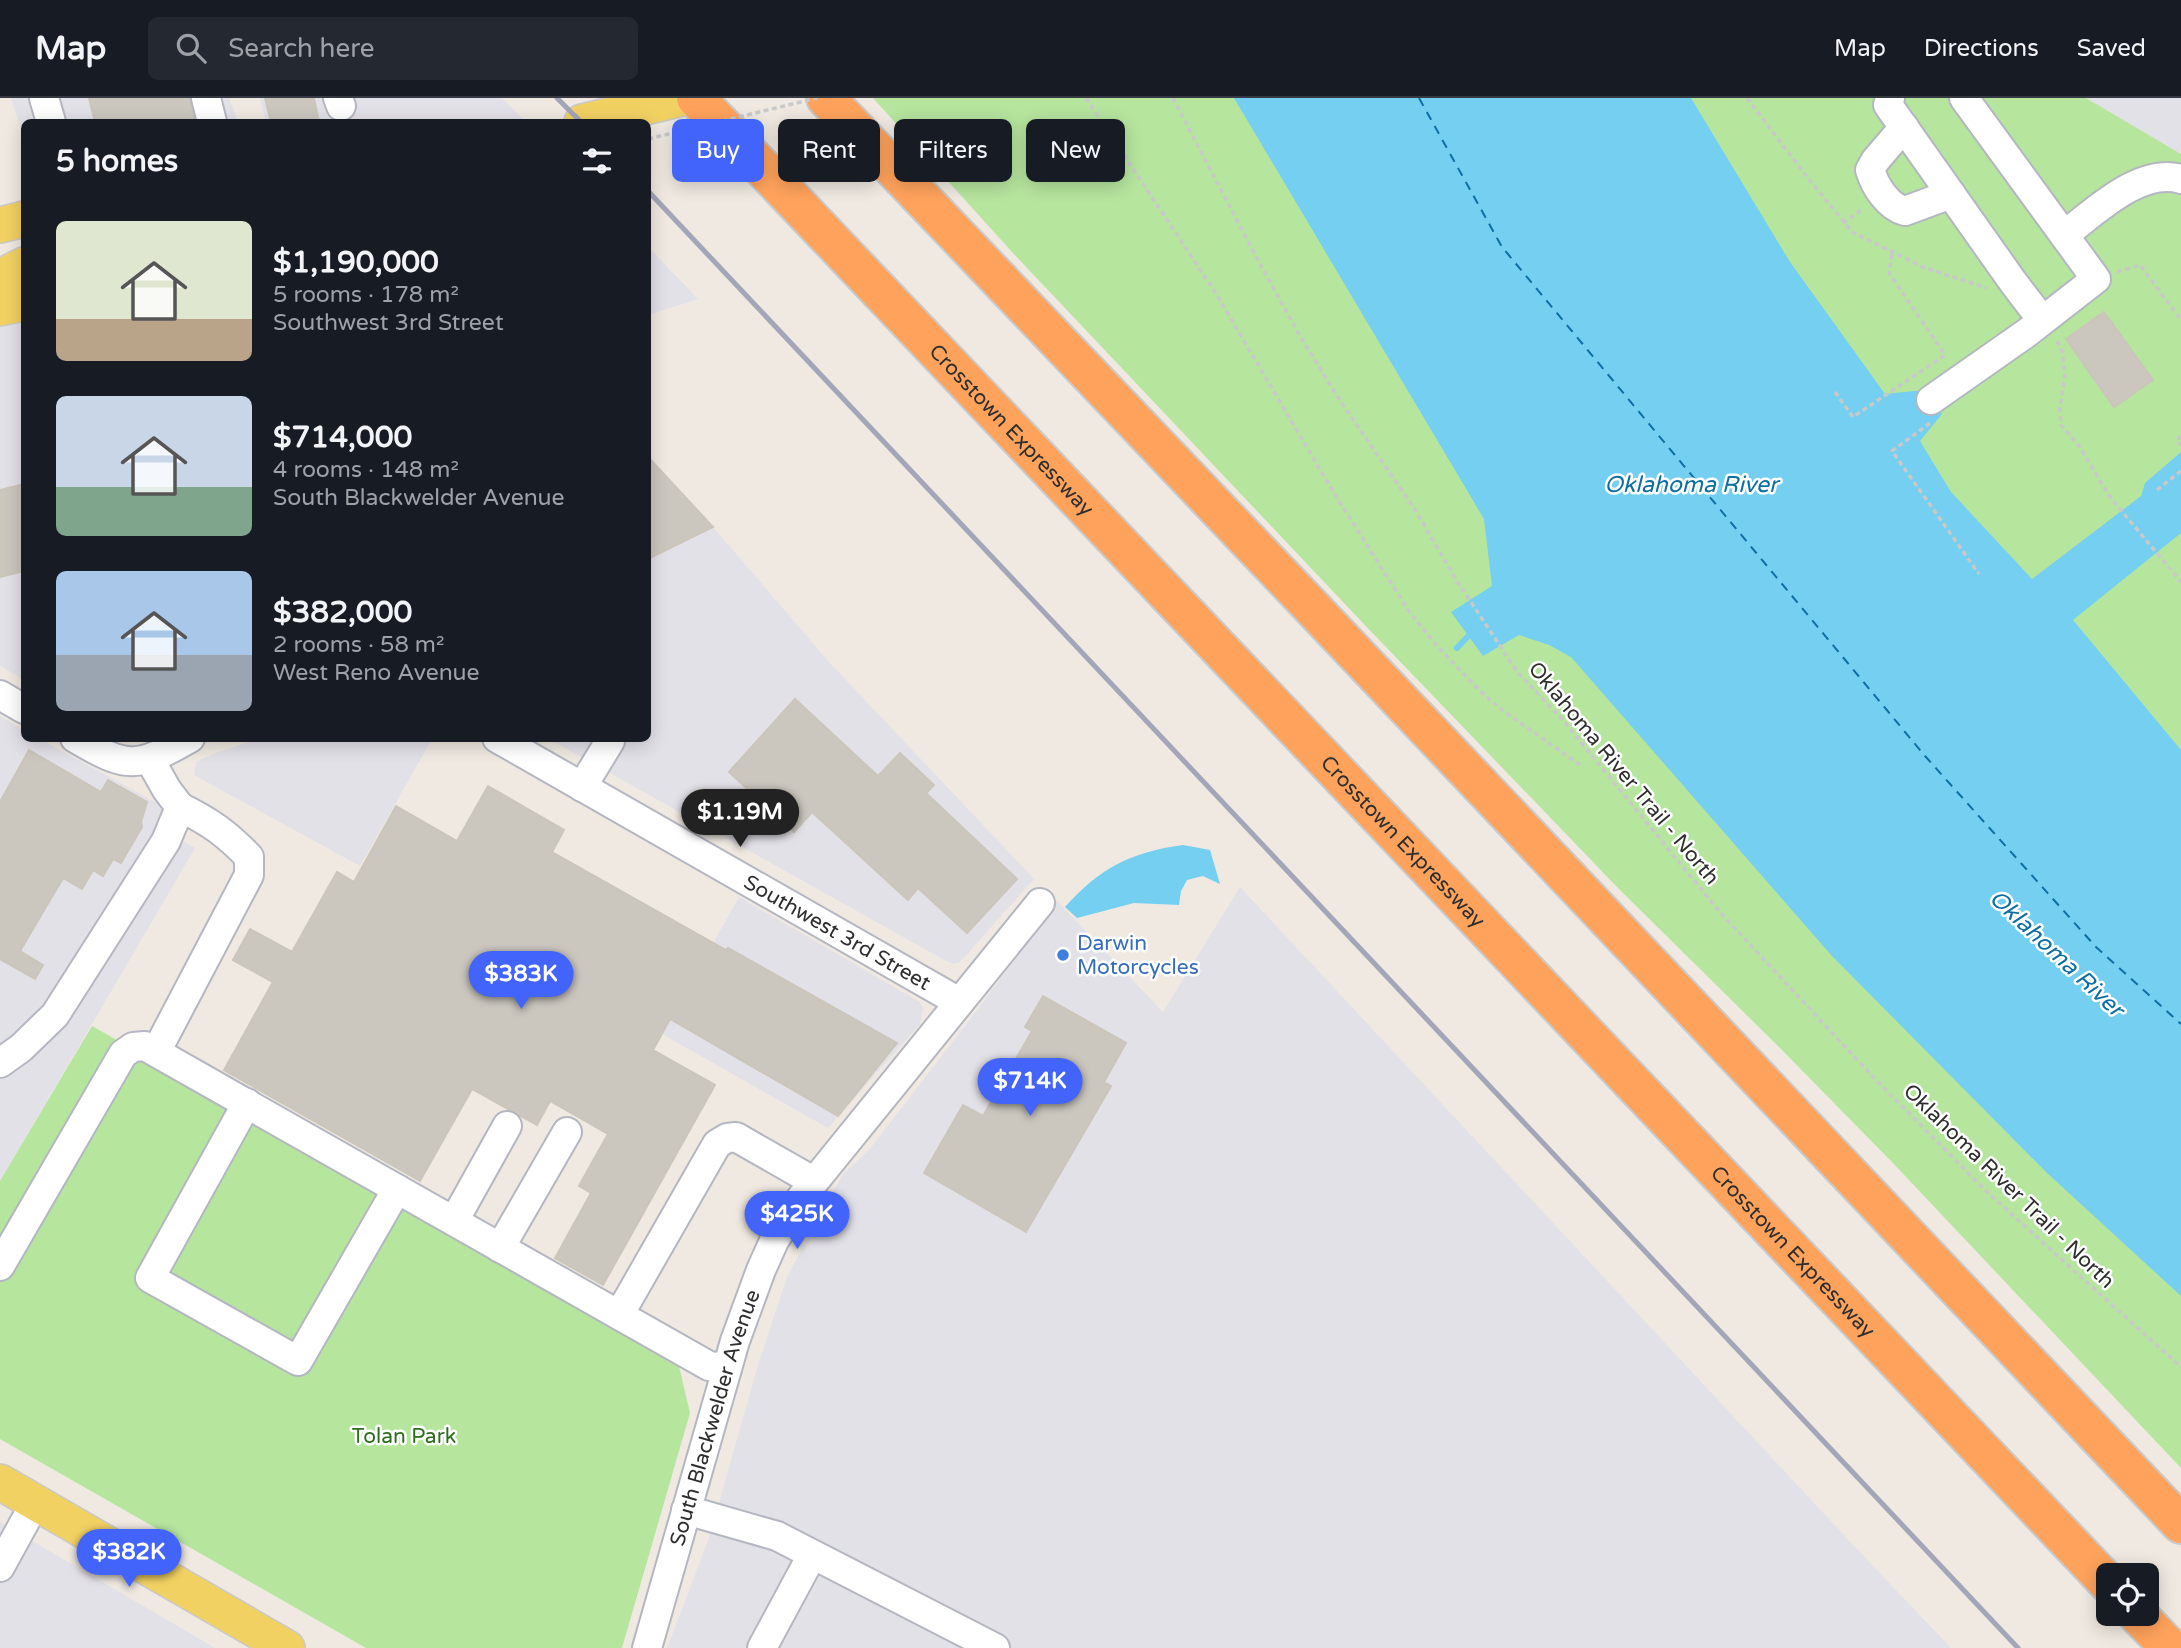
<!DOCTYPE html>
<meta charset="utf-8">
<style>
:root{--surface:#171b24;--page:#242831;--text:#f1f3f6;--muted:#9ea1a6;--line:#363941;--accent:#4264fb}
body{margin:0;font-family:"Varela Round",sans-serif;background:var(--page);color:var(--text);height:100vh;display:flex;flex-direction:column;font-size:26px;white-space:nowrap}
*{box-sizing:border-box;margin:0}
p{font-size:23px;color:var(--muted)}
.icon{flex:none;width:38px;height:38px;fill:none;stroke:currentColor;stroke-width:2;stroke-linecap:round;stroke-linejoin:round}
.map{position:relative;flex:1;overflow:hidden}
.panel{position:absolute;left:21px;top:21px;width:630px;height:623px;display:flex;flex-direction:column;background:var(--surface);border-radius:10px;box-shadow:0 4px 18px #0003}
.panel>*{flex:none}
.banner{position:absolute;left:672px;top:21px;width:665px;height:63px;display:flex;gap:14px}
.controls{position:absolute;left:2096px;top:1465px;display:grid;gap:14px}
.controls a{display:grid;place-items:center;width:63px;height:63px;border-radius:10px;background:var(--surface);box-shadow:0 4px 18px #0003;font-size:35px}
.price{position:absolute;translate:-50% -60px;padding:0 16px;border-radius:24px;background:var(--accent);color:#fff;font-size:23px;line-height:46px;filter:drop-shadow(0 2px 4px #0008)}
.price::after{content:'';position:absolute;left:50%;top:42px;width:21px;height:16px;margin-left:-10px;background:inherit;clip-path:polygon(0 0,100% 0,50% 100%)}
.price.selected{background:#222;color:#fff}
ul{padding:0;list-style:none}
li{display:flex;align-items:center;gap:21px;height:175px;padding:0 35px}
li span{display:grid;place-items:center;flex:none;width:196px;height:140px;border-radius:10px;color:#555}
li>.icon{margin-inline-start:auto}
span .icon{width:84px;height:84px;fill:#fffc;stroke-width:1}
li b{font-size:30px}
h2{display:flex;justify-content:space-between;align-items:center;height:84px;padding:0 35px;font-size:30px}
.pill{padding:0 24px;border-radius:10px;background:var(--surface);box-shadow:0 4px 18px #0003;font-size:24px;line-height:63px}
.pill.selected{background:var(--accent);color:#fff}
header{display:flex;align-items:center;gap:42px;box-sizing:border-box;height:98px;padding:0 35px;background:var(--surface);border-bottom:2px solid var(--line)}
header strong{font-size:33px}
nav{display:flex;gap:38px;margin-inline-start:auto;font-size:24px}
.search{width:490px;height:63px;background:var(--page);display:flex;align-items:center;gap:18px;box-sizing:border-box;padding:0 24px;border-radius:10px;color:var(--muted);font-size:26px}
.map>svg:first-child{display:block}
.industrial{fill:#e3e1e8}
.green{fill:#b6e59e}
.water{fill:#75cff0}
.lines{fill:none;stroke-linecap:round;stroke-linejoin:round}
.stream{stroke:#75cff0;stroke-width:6}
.ferry{stroke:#0d6fa3;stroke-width:2;stroke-dasharray:9 7;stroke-linecap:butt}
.building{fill:#cbc7bf;stroke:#cbc5ba;stroke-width:2}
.minor-casing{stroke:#b4b7c1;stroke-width:32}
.major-casing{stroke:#c9c9c9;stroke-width:38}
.highway-casing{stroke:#c9c9c9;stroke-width:42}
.path{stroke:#c9c9c9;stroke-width:3.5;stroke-dasharray:5 3.5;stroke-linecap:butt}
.minor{stroke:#fff;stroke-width:28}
.major{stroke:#f2d163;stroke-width:35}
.highway{stroke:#ffa35c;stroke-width:38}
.rail{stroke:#a3a6b8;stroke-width:5}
.path-bridge{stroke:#c9c9c9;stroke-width:3.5;stroke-dasharray:5 3.5;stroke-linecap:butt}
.shop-dot{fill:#3f7fe0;stroke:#fff;stroke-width:2.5}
.labels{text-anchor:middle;stroke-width:5;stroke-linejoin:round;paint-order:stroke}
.street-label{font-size:21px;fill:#2e2e2e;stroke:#fff}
.shop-label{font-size:21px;fill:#366cbe;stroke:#fff;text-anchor:start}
.park-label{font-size:21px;fill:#2c6e1b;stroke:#fff}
.water-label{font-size:23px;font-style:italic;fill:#0d6fa3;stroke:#fff}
</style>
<header>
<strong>Map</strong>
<div class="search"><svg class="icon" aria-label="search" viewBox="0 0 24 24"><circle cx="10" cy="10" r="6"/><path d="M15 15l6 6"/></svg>Search here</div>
<nav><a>Map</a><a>Directions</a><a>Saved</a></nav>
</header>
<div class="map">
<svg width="2181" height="1550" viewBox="0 0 2181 1550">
<rect width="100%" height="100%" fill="#efe9e1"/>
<!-- industrial -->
<g class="industrial">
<polygon points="11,0 229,0 238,24 24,24 24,41"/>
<polygon points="260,0 502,0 526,24 266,24"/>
<polygon points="2086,0 2181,0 2181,56"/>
<polygon points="648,149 698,201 648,217"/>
<polygon points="24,216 24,582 0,568 0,222"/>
<polygon points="648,359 713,429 829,564 1034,781 960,864 954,866 948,864 549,641 648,640"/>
<polygon points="0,618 24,632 24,640 40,641 166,710 164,733 195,750 0,1083"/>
<polygon points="258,641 258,640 432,641 360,768 194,677 196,664 215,655"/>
<polygon points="1240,789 1855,1449 1951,1550 667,1550 709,1440 758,1267 787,1179 843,1076 869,1052 978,911 1057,803 1163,914"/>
<polygon points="739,799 920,904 923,911 920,926 828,1030 662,936"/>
<polygon points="0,1424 215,1550 0,1550"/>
</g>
<!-- green -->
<g class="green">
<polygon points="873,0 2086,0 2181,56 2181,1370 1891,1063 1780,950 1617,789 1361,523 1012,154"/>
<polygon points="92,928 677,1260 690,1315 622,1550 366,1550 0,1341 0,1083"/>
</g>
<!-- water -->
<g class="water">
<polygon points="1234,0 1691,0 1790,164 1885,296 1924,292 1942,316 1920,343 1951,394 2032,481 2141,398 2145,385 2181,354 2181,435 2073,522 2181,652 2181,1198 2046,1074 1832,858 1571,559 1549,547 1519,537 1483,558 1451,514 1492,488 1484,421"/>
<path d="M1183,747L1210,752L1220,786L1203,778L1187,782L1181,793L1179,807L1134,805L1077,820L1065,809C1100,770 1131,754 1183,747Z"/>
</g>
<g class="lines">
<!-- stream -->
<polyline class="stream" points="1457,550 1473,533"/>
<!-- ferry -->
<polyline class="ferry" points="1419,0 1502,149 1925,658 2096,849 2181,926"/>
</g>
<!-- building -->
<g class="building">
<polygon points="89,0 190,0 195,24 95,24"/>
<polygon points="265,0 314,0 319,24 271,24"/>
<polygon points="2104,214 2153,282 2114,309 2066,241"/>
<polygon points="648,359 713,429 648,461"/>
<polygon points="24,386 24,473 0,479 0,392"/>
<polygon points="795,601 878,678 900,655 934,687 926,695 1017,781 967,835 918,790 908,802 812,714 794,734 729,674"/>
<polygon points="29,652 101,694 108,682 147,704 141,724 142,729 121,765 113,761 103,778 93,772 82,791 63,780 20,853 43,867 35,881 0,861 0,704"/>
<polygon points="488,688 564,732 552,754 726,852 728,850 897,945 838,1018 670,921 653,952 715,987 603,1187 555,1160 591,1095 579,1088 608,1036 550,1003 537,1027 472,991 420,1083 224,972 273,884 233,862 250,831 292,854 337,774 354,784 396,708 457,743"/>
<polygon points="1043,898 1126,945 1104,984 1111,988 1026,1134 924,1075 963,1007 983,1018 1032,933 1025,929"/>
</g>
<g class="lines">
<defs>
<g id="minor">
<polyline points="44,0 51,24"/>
<polyline points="206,0 212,24"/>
<polyline points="338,0 341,8"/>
<polyline points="1890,0 1888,7 2013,184 2042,222"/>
<path d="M1904,29L1875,63L1870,72C1875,88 1888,109 1905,113L1951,96"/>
<path d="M2064,137C2095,114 2140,69 2181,81"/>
<polyline points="1931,302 2028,234 2096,181 1964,0"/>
<polyline points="0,597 24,611"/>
<path d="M75,640C129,672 137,670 190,640"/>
<path id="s1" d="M497,640L959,904"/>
<polyline points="582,689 610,643 606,640"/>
<path d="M156,954L249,777V759C226,735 210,724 180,709"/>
<polyline points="0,965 21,950 55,917 166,743 180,709 167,692 150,662"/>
<polyline points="247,1005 150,1180 298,1263 397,1091"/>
<polyline points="454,1123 507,1028"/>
<polyline points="500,1150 567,1034"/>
<polyline points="0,1168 123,956 133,949 145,948 619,1217"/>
<polyline points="727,1270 709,1268 619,1217 717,1046 727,1040 736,1039 813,1083"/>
<polyline points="686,1412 777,1438 995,1550"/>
<polyline points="0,1469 35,1405"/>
<path id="s2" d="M647,1550L735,1243L761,1172L774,1143L801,1100L1040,805"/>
<polyline points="762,1550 812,1457"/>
</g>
<g id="major">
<polyline points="582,24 683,0"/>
<polyline points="0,127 24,121"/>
<polyline points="0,179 24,167"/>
<polyline points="0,210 24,205"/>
<polyline points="0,1384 287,1550"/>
</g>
<g id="highway">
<path id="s3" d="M696,0L2109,1486"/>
<polyline points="826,0 1303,500 2181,1426"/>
<polyline points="2137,1516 2170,1550"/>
</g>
</defs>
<!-- minor casing -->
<use href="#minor" class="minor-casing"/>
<!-- major casing -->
<use href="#major" class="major-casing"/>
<!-- highway casing -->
<use href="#highway" class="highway-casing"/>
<!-- path -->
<g class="path">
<polyline points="1086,0 1215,194 1334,395 1410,515 1439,550 1480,593 1502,612 1583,669"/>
<polyline points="1173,0 1254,155 1300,238 1339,301 1414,410 1457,483 1518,575 1562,621 1719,813 1875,981 1988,1095 2181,1269"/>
<polyline points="1747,0 1804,75 1852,134 1923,169 1987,190"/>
<polyline points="1843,125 1864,110"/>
<polyline points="2117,174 2140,167 2181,222"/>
<polyline points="2057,243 2062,253 2065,277 2060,311 2061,327 2079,348 2110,399 2181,484"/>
<polyline points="1835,294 1853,319 1945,257 1889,175 1892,155"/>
<polyline points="1930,325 1892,353 1979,476"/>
<polyline points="2181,338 2177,343 2181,347"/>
<polyline points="2157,392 2181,373"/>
</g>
<!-- minor -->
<use href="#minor" class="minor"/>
<!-- major -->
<use href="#major" class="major"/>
<!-- highway -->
<use href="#highway" class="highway"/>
<!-- rail -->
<g class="rail">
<polyline points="557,0 581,24"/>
<polyline points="648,93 2018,1550"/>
</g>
<!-- path-bridge -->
<polyline class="path-bridge" points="648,41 817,0"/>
</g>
<!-- markers -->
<circle class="shop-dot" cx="1063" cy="857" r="7"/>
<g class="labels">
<!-- street labels -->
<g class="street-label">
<text dy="7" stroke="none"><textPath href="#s3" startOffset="458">Crosstown Expressway</textPath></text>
<text transform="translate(1624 675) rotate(50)" y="7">Oklahoma River Trail - North</text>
<text dy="7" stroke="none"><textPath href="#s3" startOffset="1026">Crosstown Expressway</textPath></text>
<text dy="7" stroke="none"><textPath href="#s1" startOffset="392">Southwest 3rd Street</textPath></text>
<text transform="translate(2009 1088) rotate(44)" y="7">Oklahoma River Trail - North</text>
<text dy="7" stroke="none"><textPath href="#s3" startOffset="1592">Crosstown Expressway</textPath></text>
<text dy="7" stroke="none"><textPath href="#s2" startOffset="240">South Blackwelder Avenue</textPath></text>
</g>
<!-- shop labels -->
<g class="shop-label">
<text x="1077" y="852">Darwin<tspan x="1077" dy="24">Motorcycles</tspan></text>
</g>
<!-- park labels -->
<g class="park-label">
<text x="404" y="1345">Tolan Park</text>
</g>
<!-- water labels -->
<g class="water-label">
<text x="1691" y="394">Oklahoma River</text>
<text transform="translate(2057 855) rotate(43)" y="8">Oklahoma River</text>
</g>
</g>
</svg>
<div class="controls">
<a><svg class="icon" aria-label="locate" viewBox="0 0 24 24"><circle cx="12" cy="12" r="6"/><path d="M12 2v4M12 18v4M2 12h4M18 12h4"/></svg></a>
</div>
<b class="price selected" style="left:740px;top:751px">$1.19M</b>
<b class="price" style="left:521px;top:913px">$383K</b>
<b class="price" style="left:1030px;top:1020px">$714K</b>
<b class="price" style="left:797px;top:1153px">$425K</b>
<b class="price" style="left:129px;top:1491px">$382K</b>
<div class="banner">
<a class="pill selected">Buy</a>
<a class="pill">Rent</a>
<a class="pill">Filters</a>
<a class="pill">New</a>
</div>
<section class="panel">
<h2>5 homes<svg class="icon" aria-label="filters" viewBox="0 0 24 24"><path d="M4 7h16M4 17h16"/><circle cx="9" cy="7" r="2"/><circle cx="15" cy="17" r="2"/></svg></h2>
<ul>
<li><span style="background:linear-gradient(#dfe7d0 70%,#b9a48a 0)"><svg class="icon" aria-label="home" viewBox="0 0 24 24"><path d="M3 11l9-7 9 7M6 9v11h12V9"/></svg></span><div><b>$1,190,000</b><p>5 rooms · 178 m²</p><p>Southwest 3rd Street</p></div></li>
<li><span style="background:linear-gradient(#c9d6e8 65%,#7fa58c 0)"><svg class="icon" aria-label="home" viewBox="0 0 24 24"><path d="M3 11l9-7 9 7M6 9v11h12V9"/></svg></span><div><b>$714,000</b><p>4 rooms · 148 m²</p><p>South Blackwelder Avenue</p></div></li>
<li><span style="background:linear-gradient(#a9c7e8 60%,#9aa5b1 0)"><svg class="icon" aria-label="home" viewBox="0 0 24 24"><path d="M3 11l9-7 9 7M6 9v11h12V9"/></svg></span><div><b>$382,000</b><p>2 rooms · 58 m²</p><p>West Reno Avenue</p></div></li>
</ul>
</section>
</div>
